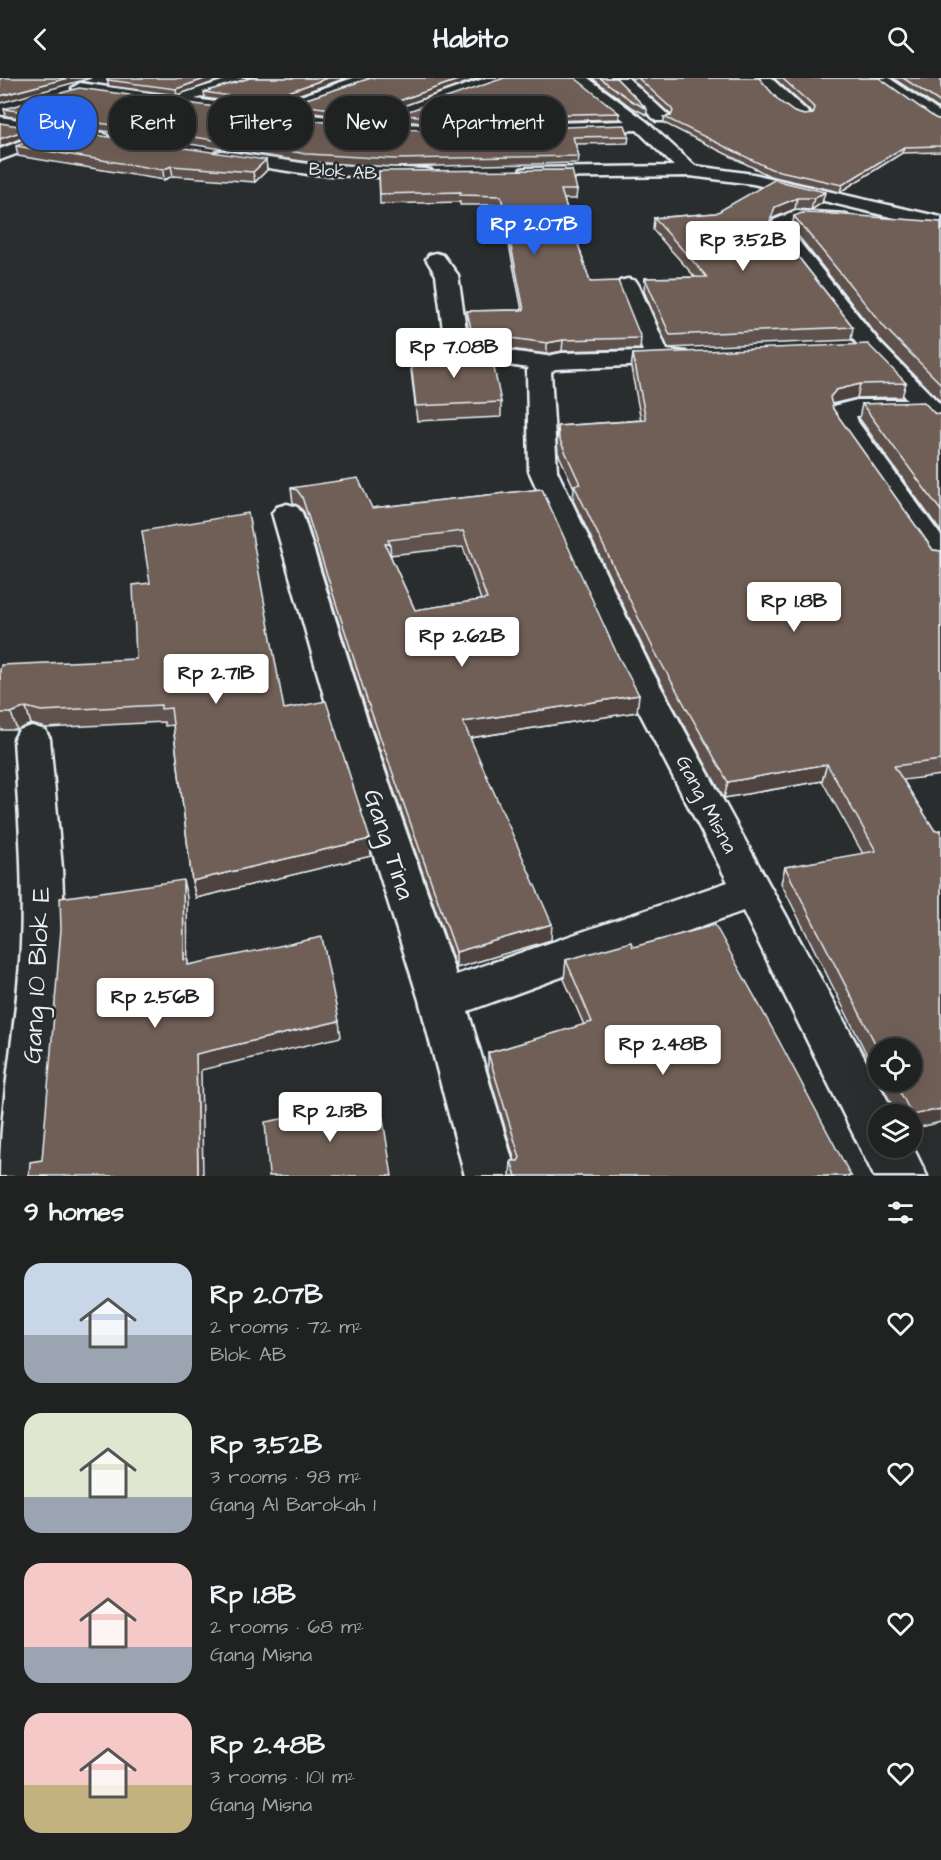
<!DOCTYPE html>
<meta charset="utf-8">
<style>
:root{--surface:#202222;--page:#2d2f2f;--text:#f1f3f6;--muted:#a2a4a5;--line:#3d3f40;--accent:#2563eb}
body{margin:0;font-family:"Architects Daughter",sans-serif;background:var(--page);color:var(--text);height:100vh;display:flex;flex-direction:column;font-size:22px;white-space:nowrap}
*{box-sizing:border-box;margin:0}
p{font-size:20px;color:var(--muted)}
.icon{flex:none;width:33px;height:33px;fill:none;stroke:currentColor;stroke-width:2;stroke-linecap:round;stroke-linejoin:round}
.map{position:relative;height:1098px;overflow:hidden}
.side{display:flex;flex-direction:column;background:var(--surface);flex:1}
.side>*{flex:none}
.guide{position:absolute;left:18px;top:18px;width:600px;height:54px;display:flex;gap:12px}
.buttons{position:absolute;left:868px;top:960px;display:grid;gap:12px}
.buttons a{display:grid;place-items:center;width:54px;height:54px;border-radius:50%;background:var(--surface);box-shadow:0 6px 24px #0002,0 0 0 2px var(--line);font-size:30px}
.price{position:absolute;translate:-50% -51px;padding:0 14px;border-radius:6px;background:#fff;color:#222;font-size:20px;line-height:39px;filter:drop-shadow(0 2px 3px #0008)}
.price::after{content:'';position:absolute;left:50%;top:36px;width:18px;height:14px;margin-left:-9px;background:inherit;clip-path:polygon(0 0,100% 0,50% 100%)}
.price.selected{background:var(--accent);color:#fff}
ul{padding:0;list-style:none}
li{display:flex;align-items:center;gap:18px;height:150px;padding:0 24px}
li span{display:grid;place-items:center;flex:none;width:168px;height:120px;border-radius:18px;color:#555}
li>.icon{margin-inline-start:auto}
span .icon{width:72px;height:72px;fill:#fffc;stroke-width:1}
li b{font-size:26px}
h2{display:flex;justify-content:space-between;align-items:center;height:72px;padding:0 24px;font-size:26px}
.pill{padding:0 21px;border-radius:24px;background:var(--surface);box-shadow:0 6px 24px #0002,0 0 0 2px var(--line);font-size:21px;line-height:54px}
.pill.selected{background:var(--accent);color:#fff}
header{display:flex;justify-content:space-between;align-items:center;height:78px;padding:0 24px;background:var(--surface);font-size:27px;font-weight:700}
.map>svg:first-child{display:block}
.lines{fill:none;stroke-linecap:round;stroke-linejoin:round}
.minor-casing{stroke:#e8f1f8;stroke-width:5}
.minor{fill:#2a2d2e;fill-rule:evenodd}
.wall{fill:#5f514b;stroke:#e8f1f8;stroke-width:1.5;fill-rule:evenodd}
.shaded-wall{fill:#4e423d;stroke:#e8f1f8;stroke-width:1.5}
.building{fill:#6f5e57;stroke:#e8f1f8;stroke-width:1.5;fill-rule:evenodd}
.labels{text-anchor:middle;stroke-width:5;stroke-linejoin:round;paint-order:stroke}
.far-street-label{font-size:18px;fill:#e8f1f8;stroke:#2a2d2e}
.street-label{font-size:21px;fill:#e8f1f8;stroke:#2a2d2e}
.near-street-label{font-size:26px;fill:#e8f1f8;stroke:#2a2d2e}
</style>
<header><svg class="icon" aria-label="back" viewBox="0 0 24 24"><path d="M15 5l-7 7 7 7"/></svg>Habito<svg class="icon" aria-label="search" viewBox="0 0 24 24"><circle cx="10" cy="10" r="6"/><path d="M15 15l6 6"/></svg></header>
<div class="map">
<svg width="941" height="1098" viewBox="0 0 941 1098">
<rect width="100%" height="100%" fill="#2a2d2e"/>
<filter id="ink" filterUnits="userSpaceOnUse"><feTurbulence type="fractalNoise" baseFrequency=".0167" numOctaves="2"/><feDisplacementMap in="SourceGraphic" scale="12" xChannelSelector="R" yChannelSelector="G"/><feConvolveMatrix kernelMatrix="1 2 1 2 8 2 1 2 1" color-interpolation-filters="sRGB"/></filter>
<g filter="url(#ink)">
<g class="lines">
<defs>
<g id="minor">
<polygon points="232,0 254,0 252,3 195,21 263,31 353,0 375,0 373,3 282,33 366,44 368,41 486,0 507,0 505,3 386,45 444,48 625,43 571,0 588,0 647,44 695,88 753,96 941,139 941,151 753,106 690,98 527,100 521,99 518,95 521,91 527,90 674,88 637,52 444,58 361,54 80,15 72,10 80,5 178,19 181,16"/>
<polygon points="612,0 628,0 668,37 670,40 668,43 656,43"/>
<path d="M756,0H771L812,38L810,41C790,46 766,14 756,0Z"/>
<polygon points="872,0 889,0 941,35 941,47 935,45"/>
<polygon points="0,39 103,55 111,60 103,65 62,59 0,82 0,71 41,55 0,49"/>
<polygon points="222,73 308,86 425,91 431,92 434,96 431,100 425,101 308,96 216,82 213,78 216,74"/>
<polygon points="796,133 846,136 849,140 846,144 799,145 790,149 790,152 880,265 941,327 941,350 932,348 917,332 906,337 856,338 858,344 941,458 941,488 930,486 832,345 829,333 833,328 857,322 907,322 864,275 770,153 774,142"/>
<path d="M436,175L443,177L458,197L468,266L471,268L547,278L562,275L643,273L617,208L620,203L628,201L636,203L639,208L667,272L686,274L689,279L686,284L677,286L555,291L551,294L557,393L651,591L895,1036H879V1070H912V1067L927,1098H874L743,833L468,933L517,1098H465L419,922L330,639L272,435L277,429L287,426L297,429L302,435L366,639L456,897L728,804L617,591L529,393L527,293L529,290L464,281C455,279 450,276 445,268L436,197L426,181L429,177Z"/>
<path d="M32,648L45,652L50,661L62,790L65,868L47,1098H0C0,1020 18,944 21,866C24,798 18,729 14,661L19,652Z"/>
</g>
</defs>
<!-- minor casing -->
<use href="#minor" class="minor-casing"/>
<!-- minor -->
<use href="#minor" class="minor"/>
</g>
<!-- wall -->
<g class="wall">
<polygon points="225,0 177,17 109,8 107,2"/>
<polygon points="250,0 346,0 263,29 205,20 204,14"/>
<polygon points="371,0 479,0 365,42 292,32 291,26"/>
<polygon points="592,0 616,0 647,31 647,37 631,29"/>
<polygon points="630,0 759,0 779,23 794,34 804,37 813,36 774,0 879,0 935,40 941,42 941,74 902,75 840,114 770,98 664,45 664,39 671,38 670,36"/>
<polygon points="893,0 941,0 941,32"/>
<polygon points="4,31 444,53 629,58 628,65 575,66 579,78 578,85 393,89 308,84 6,38"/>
<polygon points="619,35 619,41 444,46 397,43 397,37"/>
<polygon points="16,68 266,82 267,92 255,104 173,98 164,102 18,78"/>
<polygon points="379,93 577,112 576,121 564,121 590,204 641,260 640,271 562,273 547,276 472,266 467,244 467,233 522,232 501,127 460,127 460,124 380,126"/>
<polygon points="825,114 822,125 811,132 795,131 773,140 772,145 853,249 851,262 668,270 644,213 645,200 695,199 653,152 654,140 716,135"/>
<polygon points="794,138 941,144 941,324 882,264 792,150"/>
<polygon points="633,276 906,305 902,319 857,320 832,327 833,331 933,472 941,473 941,697 903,702 935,753 941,752 941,1044 912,1051 912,1036 897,1036 880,1004 912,1004 879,970 879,1001 781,805 785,789 863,776 822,703 724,720 653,590 573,422 574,410 558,375 557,363 558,348 641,342 631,290"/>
<polygon points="410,278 501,324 501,339 417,343 411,292"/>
<polygon points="862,326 934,335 941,337 941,454 859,340"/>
<path d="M291,410L372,430L542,411L637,634L470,660L551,862L456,890L368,638L304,434L299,428L293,425ZM463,469L481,522L415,532L390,477Z"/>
<polygon points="0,592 284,631 370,761 371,778 196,820 192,803 173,647 165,648 164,644 46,650 31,646 17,652 0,652"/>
<polygon points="633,869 851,1098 510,1098 511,1083 515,1083 488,993 488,975 584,947 564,901 566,882"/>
</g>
<!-- shaded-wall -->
<g class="shaded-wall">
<polygon points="68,0 91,0 0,25 0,18"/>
<polygon points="207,0 225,0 177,17 176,11"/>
<polygon points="328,0 346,0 263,29 262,23"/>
<polygon points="463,0 479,0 365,42 365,35"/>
<polygon points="31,50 32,56 0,69 0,61"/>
<polygon points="904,69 902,75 840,114 842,107"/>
<polygon points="266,82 267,92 255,104 253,94"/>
<polygon points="171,88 173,98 164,102 163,92"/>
<polygon points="825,114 822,125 811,132 814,120"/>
<polygon points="797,120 795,131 773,140 768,154 770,143 775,129"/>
<polygon points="563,262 562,273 547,276 547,265"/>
<polygon points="860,306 857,320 832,326 827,334 830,319 836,312"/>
<polygon points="385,466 390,466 391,481"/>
<polygon points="639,617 637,634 463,661 463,644"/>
<polygon points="26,629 31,646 17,652 11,635"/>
<polygon points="827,686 822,703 724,720 728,704"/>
<polygon points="370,761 371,778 196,820 192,803"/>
<polygon points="183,802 187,819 188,899 184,882"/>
<polygon points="552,846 551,862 456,890 456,874"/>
<polygon points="339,943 341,959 201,992 203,1098 198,1098 196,976"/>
<polygon points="941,1031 941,1044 912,1051 912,1037"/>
</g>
<!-- building -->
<g class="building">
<polygon points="0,0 68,0 0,18"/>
<polygon points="108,0 207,0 176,11 107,2"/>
<polygon points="250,0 328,0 262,23 204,14"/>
<polygon points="371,0 463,0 365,35 291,26"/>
<polygon points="504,0 575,0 619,35 444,39 397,37"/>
<polygon points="600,0 616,0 647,31 632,23"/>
<polygon points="638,0 759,0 779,23 794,34 804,37 813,36 815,30 782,0 879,0 935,40 941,42 941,68 904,69 842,107 771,91 664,39 671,38 673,33 671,30"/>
<polygon points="903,0 941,0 941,25"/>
<polygon points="79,10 360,49 444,53 625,47 629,58 573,59 579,78 393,81 308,76 4,31"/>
<polygon points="0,45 31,50 0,61"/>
<polygon points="61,52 266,82 253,94 171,88 163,92 16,68"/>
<polygon points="572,92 577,112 561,112 590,204 618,203 641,260 563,262 547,265 472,255 467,233 524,232 501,118 460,117 461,114 380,116 379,93"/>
<polygon points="774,102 825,114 814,120 797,120 775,129 770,143 853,249 670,257 645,200 707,199 654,140 716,135"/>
<polygon points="802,135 832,136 941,144 941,306 885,250 794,138"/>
<polygon points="868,266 906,305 860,306 836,312 830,319 833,331 933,472 941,473 941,682 894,688 935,753 941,752 941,1031 912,1037 895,1004 912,1004 912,970 879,970 879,973 785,789 876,773 827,686 728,704 655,574 574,407 580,406 559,360 558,348 646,342 633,276"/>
<polygon points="491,275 501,324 416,328 410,278"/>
<polygon points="924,324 934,335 941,337 941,433 862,326"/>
<path d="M358,400L372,430L542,411L617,576L639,617L463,644L552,846L456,874L367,622L302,419L297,412L291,410ZM463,453L487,521L415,532L385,466H390L388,462Z"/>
<polygon points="248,435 284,631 326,623 370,761 192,803 171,630 161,631 161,627 41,633 26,629 11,635 0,635 0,592 1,587 136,581 133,507 150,505 142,453"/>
<polygon points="183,802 184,882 188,881 188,887 322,859 339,943 196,976 198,1098 29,1098 30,1084 42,1082 61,851 60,820"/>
<polygon points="715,847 778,961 851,1098 516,1098 511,1083 518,1083 520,1080 488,975 592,944 566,882 631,864 633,869"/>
<polygon points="380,1022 392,1098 269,1098 265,1044"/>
</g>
</g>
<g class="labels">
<!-- far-street labels -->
<g class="far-street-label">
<text transform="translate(343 93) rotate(4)" y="6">Blok AB</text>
</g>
<!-- street labels -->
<g class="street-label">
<text transform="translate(707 726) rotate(62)" y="7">Gang Misna</text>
</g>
<!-- near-street labels -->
<g class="near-street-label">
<text transform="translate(390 766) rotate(72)" y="9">Gang Tina</text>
<text transform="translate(36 897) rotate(-87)" y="9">Gang 10 Blok E</text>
</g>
</g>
</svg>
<div class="buttons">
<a><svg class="icon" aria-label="locate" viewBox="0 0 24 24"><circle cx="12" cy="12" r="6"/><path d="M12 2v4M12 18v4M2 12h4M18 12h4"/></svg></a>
<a><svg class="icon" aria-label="layers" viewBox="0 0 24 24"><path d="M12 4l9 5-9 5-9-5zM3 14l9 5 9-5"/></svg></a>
</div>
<b class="price selected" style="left:534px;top:178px">Rp 2.07B</b>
<b class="price" style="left:743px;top:194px">Rp 3.52B</b>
<b class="price" style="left:454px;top:301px">Rp 7.08B</b>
<b class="price" style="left:794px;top:555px">Rp 1.8B</b>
<b class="price" style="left:462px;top:590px">Rp 2.62B</b>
<b class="price" style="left:216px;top:627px">Rp 2.71B</b>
<b class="price" style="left:155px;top:951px">Rp 2.56B</b>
<b class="price" style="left:663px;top:998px">Rp 2.48B</b>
<b class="price" style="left:330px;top:1065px">Rp 2.13B</b>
<div class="guide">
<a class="pill selected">Buy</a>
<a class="pill">Rent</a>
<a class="pill">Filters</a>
<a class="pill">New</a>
<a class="pill">Apartment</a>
</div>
</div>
<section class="side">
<h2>9 homes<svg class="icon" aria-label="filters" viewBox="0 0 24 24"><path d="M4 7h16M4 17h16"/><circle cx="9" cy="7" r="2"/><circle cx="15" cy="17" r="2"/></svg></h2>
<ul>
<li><span style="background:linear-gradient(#c9d6e8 60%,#9aa5b1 0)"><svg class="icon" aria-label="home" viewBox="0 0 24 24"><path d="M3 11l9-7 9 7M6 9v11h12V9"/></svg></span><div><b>Rp 2.07B</b><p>2 rooms · 72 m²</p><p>Blok AB</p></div><svg class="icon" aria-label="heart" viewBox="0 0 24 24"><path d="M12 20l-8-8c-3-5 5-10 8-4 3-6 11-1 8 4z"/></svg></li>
<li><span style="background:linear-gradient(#dfe7d0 70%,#9aa5b1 0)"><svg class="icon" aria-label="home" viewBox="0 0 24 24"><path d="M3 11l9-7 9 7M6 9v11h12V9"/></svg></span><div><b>Rp 3.52B</b><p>3 rooms · 98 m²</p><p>Gang Al Barokah 1</p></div><svg class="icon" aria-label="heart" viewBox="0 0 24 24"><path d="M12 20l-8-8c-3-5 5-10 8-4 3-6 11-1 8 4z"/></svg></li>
<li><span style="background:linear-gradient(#f6c9c9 70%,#9aa5b1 0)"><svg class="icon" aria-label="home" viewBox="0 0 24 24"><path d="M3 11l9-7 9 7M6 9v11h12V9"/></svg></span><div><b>Rp 1.8B</b><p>2 rooms · 68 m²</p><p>Gang Misna</p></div><svg class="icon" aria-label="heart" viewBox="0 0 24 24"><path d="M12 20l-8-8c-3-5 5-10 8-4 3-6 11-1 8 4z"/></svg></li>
<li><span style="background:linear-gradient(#f6c9c9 60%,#c2b280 0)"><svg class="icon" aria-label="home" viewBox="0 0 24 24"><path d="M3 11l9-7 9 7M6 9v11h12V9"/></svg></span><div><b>Rp 2.48B</b><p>3 rooms · 101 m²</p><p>Gang Misna</p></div><svg class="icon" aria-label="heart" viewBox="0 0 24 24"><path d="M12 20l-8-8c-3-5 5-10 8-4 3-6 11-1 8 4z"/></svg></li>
</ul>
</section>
